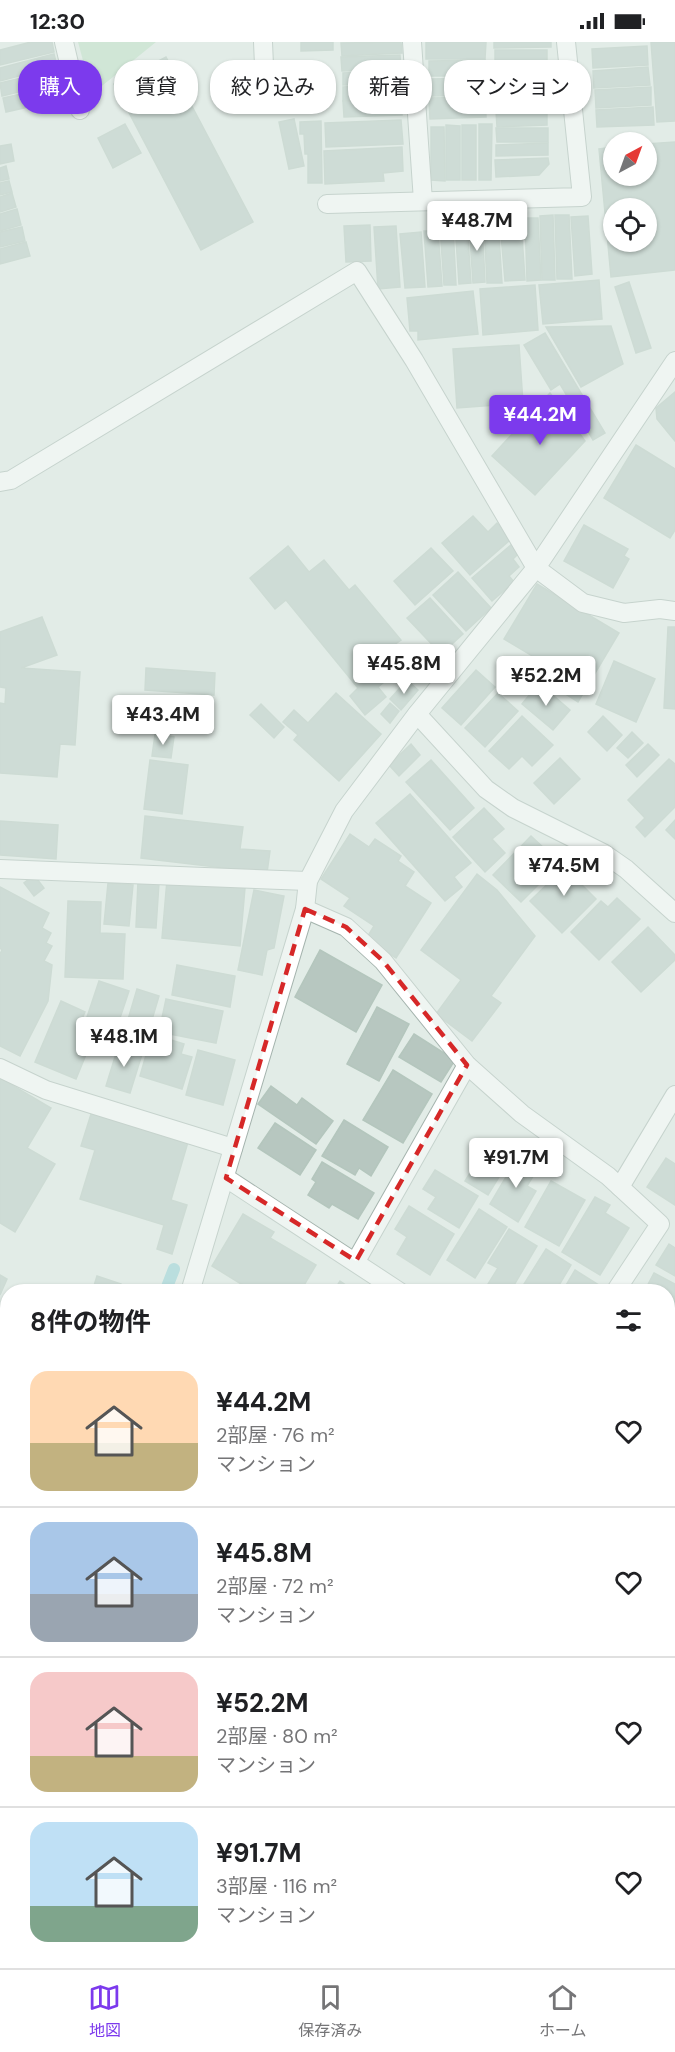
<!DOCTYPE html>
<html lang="ja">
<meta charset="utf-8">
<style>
:root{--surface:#fff;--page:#f6f6f6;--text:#202124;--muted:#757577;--line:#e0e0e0;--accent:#7c3aed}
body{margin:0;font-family:"DM Sans","Noto Sans JP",sans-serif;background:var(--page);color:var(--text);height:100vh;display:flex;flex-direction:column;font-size:22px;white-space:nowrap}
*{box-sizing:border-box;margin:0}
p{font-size:20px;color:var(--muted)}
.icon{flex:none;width:33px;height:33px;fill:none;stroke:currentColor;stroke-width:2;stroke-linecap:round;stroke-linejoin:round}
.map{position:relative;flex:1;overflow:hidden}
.drawer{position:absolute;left:0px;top:1242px;width:675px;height:684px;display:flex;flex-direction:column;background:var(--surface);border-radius:24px 24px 0 0;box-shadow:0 2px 4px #0004}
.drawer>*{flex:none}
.banner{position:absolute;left:18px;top:18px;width:639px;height:54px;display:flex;gap:12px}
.needle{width:39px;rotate:41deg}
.buttons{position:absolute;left:603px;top:90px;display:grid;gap:12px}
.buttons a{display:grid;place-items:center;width:54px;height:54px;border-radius:50%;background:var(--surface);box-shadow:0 2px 4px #0004;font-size:30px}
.price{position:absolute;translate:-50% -51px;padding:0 14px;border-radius:6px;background:#fff;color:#222;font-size:20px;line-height:39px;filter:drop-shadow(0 2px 3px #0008)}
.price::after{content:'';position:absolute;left:50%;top:36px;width:18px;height:14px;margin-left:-9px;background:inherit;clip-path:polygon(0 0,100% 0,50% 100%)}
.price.on{background:var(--accent);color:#fff}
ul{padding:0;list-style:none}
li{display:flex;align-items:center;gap:18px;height:150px;padding:0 30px}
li+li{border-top:2px solid var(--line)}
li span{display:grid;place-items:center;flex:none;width:168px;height:120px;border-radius:18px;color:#555}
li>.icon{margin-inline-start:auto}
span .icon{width:72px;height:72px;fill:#fffc;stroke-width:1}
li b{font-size:26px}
h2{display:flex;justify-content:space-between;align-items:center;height:72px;padding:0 30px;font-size:26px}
.tag{padding:0 21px;border-radius:24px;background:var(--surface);box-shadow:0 2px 4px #0004;font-size:21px;line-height:54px}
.tag.on{background:var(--accent);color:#fff}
.status{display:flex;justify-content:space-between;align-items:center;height:42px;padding:0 30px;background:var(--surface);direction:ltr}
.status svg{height:16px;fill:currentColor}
.tab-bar{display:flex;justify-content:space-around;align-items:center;height:84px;border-top:2px solid var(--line);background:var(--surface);font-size:16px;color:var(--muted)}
.tab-bar a{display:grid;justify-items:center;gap:3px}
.tab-bar .on{color:var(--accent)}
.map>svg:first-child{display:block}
.green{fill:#bbdec2}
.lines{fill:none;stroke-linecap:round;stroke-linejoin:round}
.stream{stroke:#89ccd2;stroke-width:12}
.building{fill:#b7c7c0;stroke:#b4c6bd;stroke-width:1.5;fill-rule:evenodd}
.street-casing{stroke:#a5b4ae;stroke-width:20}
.primary-casing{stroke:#c1c9c6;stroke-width:20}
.street{stroke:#fff;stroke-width:18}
.primary{stroke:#66a28e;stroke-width:18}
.marked{fill:none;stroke:#d62828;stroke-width:4.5;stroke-dasharray:12 8;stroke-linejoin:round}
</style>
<div class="status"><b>12:30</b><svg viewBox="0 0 49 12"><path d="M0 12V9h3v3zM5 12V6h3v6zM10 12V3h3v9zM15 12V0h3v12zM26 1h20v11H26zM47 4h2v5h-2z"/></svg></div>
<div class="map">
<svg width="675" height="1926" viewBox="0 0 675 1926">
<rect width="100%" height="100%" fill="#e2ece7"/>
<!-- green -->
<polygon class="green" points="78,0 156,0 92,52"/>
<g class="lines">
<!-- stream -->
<g class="stream">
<polyline points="165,1250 174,1227"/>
<polyline points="0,1467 8,1455"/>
</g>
</g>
<!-- building -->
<g class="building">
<polygon points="31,0 52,0 54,10 0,23 0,8"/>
<polygon points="301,0 333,0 333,8 301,9"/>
<polygon points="401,0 402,11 342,14 341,1"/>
<polygon points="426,0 486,0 485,17 426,17"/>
<polygon points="494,0 551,0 551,5 494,6"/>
<polygon points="651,0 675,0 675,79 657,80"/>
<polygon points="647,4 648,23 593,26 592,7"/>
<rect x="495" y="8" width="52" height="18"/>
<polygon points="54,12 57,24 0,39 0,26"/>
<polygon points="400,13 401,27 342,29 341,15"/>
<polygon points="166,15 253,180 201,208 114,42"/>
<polygon points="485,18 485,34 429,34 429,19"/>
<polygon points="648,25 650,43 594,46 593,29"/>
<polygon points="56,28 59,40 2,54 0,41"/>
<polygon points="400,28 401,41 343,43 343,31"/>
<polygon points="548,28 548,44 496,44 496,29"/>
<polygon points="485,36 485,53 429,54 429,37"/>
<polygon points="401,42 402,55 343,59 343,45"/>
<polygon points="61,43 64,57 6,70 3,56"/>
<polygon points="651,45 651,63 596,66 595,48"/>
<polygon points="547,46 548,66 495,67 495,47"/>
<polygon points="485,55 486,75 430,77 429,56"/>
<polygon points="402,57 402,73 344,75 343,59"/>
<polygon points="653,65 654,83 597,85 596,68"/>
<polygon points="496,69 547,69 547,83 497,85"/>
<polygon points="294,77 304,124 289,127 279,80"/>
<polygon points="401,78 403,102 326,105 325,81"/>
<polygon points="321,79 322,141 308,141 308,112 305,112 304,92 300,92 300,80"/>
<polygon points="125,82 141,111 113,126 98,96"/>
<polygon points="479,82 492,82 491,138 479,138"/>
<polygon points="446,83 460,84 460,138 446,138"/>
<rect x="462" y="83" width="14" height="55"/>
<polygon points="431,85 444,85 445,139 431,138"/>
<polygon points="496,86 548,86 548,100 497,100"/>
<path d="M675,100V228L611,235L599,107L614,105V134H646V102ZM614,166H646V200H614Z"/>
<polygon points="548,101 548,113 496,114 496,103"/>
<polygon points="11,102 14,119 0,122 0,104"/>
<polygon points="402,105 403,129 383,131 384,139 325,142 324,109"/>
<polygon points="548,116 549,122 539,133 496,135 495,118"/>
<polygon points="6,124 9,137 0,139 0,126"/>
<polygon points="9,139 12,150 0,153 0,141"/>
<polygon points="12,151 16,165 0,170 0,155"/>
<polygon points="17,167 21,183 0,189 0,172"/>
<polygon points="553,173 555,238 542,238 540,174"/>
<polygon points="555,173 569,173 572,237 557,237"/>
<polygon points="588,174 592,232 575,234 571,175"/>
<polygon points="525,176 538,176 541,238 527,239"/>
<polygon points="498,179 502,241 487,241 484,180"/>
<polygon points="521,179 525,238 505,239 500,181"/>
<polygon points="469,181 482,181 485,240 473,241"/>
<polygon points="455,182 467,182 471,241 459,242"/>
<polygon points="370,183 371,219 346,220 344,184"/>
<polygon points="396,184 400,245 378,247 374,185"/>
<polygon points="453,184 456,243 444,243 440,185"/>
<polygon points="22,185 25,199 0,205 0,190"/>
<polygon points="424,189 438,189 442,244 428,245"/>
<polygon points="421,190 425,245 405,246 400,192"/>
<polygon points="26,200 30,214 0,222 0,207"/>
<polygon points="599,238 602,277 543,282 539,243"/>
<polygon points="629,240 651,306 636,311 615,245"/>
<polygon points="535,243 538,288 483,293 480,247"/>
<polygon points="473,249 478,292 418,298 418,289 410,289 407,256"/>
<polygon points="611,284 623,322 581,345 546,285"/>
<polygon points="545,291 605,391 593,398 560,342 551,348 524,303"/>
<polygon points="519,303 523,361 457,366 453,307"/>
<polygon points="675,350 675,399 657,377 656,366"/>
<polygon points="550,351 585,399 535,453 492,414"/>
<polygon points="636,403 675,427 675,488 670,496 604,456"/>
<polygon points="473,474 488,490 497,481 511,497 470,533 442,501"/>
<polygon points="584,483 628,507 624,514 629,517 613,546 564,519"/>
<polygon points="512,502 519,511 513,517 519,525 509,534 514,540 492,559 472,536"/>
<polygon points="288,504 309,530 324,518 349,548 355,543 401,598 394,603 408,621 378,645 386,655 365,673 350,654 358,646 286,558 275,567 250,536"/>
<polygon points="431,506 453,529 415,563 394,539"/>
<polygon points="458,530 491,566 466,589 433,553"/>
<polygon points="537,542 619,591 578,660 553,644 561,631 504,597"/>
<polygon points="430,556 463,592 441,612 407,576"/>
<polygon points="42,575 57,613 21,626 80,630 75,703 60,702 57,735 0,731 0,661 5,662 6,646 0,645 0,590"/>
<polygon points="668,585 675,585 675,667 664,666"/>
<polygon points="614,619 655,637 636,680 596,662"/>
<polygon points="146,626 215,631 214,653 145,648"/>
<polygon points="476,628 495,645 461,683 442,666"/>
<polygon points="407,638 418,648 401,668 390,657"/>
<polygon points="539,641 570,668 553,688 522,662"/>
<polygon points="336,651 381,692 339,739 294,698 298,693 283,680 294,668 308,681"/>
<polygon points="498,651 518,669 485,705 465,686"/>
<polygon points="390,661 399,669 390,681 381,672"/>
<polygon points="261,662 284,685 274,696 250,673"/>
<polygon points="522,674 553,703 532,724 522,714 509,727 489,709"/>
<polygon points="603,674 622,693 607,709 588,690"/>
<polygon points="632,690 643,701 628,716 617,706"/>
<polygon points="155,692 174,695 171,716 152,714"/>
<polygon points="411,702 420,713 399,734 389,723"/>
<polygon points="648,702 659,713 637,735 626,723"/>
<polygon points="560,716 580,737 554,762 534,741"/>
<polygon points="669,717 675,722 675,765 645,795 636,785 645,776 628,758"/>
<polygon points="150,718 188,723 182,772 144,767"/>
<polygon points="431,718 474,766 450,788 406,740"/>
<polygon points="410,752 471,821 454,835 462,845 445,859 376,781"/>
<polygon points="484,766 504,787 492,797 505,811 485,830 453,795"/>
<polygon points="145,774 243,785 240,807 270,809 267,831 141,816"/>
<polygon points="675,778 675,797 666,788"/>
<polygon points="0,779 58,783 56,817 0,813"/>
<polygon points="350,792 369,805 375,797 401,814 398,819 414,830 405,844 431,861 396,916 366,897 374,884 344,864 350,856 321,837"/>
<polygon points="531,794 560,821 521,860 493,833"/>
<polygon points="572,818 589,835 581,842 596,857 562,891 530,859"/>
<polygon points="477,832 497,848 535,894 491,954 501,961 472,999 436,972 461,938 421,908"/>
<polygon points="34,833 44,846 34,854 24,841"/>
<polygon points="167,838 245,846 240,904 162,896"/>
<polygon points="138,839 159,841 156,886 136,885"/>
<polygon points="108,841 133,843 129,884 104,882"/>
<polygon points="0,845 49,871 42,886 51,891 46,901 52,904 44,919 52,923 48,959 20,1014 0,1004 0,912 2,908 0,906"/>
<polygon points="254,848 284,854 274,906 267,908 262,933 238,928"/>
<polygon points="617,856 640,877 599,918 571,890 601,859 608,865"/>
<polygon points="68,859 101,860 100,891 125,892 123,937 65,935"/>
<polygon points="648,885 675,913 675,918 641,950 612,920"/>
<polygon points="320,908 382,943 356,990 295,955"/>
<polygon points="177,923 235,934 230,965 172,953"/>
<polygon points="99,939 129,949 117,985 87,975"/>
<polygon points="137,947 159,954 146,998 124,991"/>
<polygon points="166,957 223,969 216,1001 159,990"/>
<polygon points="61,959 85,970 76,991 92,998 76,1037 35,1020"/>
<polygon points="377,965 409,982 379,1039 347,1022"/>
<polygon points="152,992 184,1002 181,1012 192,1015 182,1047 140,1034"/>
<polygon points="414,992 455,1018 441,1040 399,1015"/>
<polygon points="119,1002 143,1009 130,1051 106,1044"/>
<polygon points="198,1008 235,1018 223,1063 186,1053"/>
<polygon points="393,1028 432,1052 403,1101 363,1078"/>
<polygon points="0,1036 51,1066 27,1106 55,1122 15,1190 0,1181"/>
<polygon points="271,1044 297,1063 302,1056 333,1079 316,1102 258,1062"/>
<polygon points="92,1069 188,1100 171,1158 187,1163 172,1212 157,1207 164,1183 80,1157 95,1108 81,1104"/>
<polygon points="344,1078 388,1105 371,1134 359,1126 355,1133 322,1114"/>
<polygon points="275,1081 316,1108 300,1133 258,1106"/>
<polygon points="487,1103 510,1117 488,1153 465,1139"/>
<polygon points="520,1111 540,1123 527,1144 536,1149 518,1180 490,1162"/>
<polygon points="666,1116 675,1122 675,1163 647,1145"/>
<polygon points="322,1120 374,1151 358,1177 332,1162 329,1166 308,1153 316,1140 312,1137"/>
<polygon points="435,1128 478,1154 459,1186 428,1167 436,1155 423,1147"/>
<polygon points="551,1139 585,1158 559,1204 525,1185"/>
<polygon points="595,1155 610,1163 605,1171 629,1186 600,1233 562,1210"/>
<polygon points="409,1164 454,1192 430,1233 397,1212 407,1195 395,1187"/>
<polygon points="479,1167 507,1185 475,1236 447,1218"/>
<polygon points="243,1172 274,1190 270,1196 316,1223 300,1250 254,1250 212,1224"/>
<polygon points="509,1187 537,1204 510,1250 501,1250 488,1242 498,1226 488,1221"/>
<polygon points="669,1202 675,1206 675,1234 656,1223"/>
<polygon points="546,1207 571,1223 555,1250 519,1250"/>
<polygon points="575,1228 602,1245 599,1250 562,1250"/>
<polygon points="654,1231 675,1242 675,1284 668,1280 668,1250 644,1250"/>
<polygon points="0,1233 7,1237 0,1253"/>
<polygon points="97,1234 121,1242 119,1250 92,1250"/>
<polygon points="340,1239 356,1250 333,1250"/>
<polygon points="5,1267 8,1268 8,1297 0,1293 0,1276"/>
<polygon points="668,1285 675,1289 675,1300 668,1315"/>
<polygon points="675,1323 675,1414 668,1410 668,1337"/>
<polygon points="0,1390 8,1395 8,1415 0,1427"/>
<polygon points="4,1481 8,1483 8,1566 0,1563 0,1491"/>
<polygon points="668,1526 675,1530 675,1688 668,1683"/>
<polygon points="0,1573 8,1577 8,1598 0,1595"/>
<polygon points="0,1598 8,1602 2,1621 0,1620"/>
<polygon points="132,1918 156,1918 159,1926 132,1926"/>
<polygon points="168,1918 353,1918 354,1926 172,1926"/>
<polygon points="497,1918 628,1918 621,1926 503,1926 495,1921"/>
</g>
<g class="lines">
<defs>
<g id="street">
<polyline points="64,0 80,68"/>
<polyline points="263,0 265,47"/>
<polyline points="412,0 423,159"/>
<polyline points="327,162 582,155 566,0"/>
<polyline points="0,440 11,438 357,229 414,318 536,526 583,561 624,571 660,567 675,569"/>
<polyline points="417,672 486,747 513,766 603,811 626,827 675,871"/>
<polyline points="0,827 308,839"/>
<polyline points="305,867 346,885 383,919 467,1023 522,1072 608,1134 660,1182 615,1250"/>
<polyline points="0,1026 46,1048 233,1106"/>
<polyline points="226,1136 400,1250"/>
<polyline points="620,1145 675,1053"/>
<polyline points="356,1219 467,1023"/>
<polyline points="190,1250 305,867 308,839 344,769 417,672 536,526 675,319"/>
<polyline points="0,1353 8,1359"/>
<polyline points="0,1669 8,1653"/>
<polyline points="675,1775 668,1786 675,1831"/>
</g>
<g id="primary">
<polyline points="668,1786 675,1786"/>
<polyline points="0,1791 8,1791"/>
<polyline points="668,1829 675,1829"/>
<polyline points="0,1835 8,1835"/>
</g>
</defs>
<!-- street casing -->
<use href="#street" class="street-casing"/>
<!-- primary casing -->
<use href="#primary" class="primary-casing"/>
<!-- street -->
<use href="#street" class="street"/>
<!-- primary -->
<use href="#primary" class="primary"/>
</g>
<!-- marked area -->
<path d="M0 0H675V1926H0ZM305,867L346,885L383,919L467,1023L356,1219L226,1136Z" fill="#e2ece7" fill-opacity=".55" fill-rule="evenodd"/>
<path class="marked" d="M305,867L346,885L383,919L467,1023L356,1219L226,1136Z"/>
</svg>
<div class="buttons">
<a><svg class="needle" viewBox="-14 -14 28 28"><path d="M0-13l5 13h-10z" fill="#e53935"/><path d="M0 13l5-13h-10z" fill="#757577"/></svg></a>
<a><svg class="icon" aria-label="locate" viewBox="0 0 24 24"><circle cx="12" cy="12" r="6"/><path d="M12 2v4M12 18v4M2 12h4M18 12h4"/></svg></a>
</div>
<b class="price" style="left:477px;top:210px">¥48.7M</b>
<b class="price on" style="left:540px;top:404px">¥44.2M</b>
<b class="price" style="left:404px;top:653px">¥45.8M</b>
<b class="price" style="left:546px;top:665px">¥52.2M</b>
<b class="price" style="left:163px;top:704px">¥43.4M</b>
<b class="price" style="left:564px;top:855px">¥74.5M</b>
<b class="price" style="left:124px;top:1026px">¥48.1M</b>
<b class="price" style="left:516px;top:1147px">¥91.7M</b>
<div class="banner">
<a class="tag on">購入</a>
<a class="tag">賃貸</a>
<a class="tag">絞り込み</a>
<a class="tag">新着</a>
<a class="tag">マンション</a>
</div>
<section class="drawer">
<h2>8件の物件<svg class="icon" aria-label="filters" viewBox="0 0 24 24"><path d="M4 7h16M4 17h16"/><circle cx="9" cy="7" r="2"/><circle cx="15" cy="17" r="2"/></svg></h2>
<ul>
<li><span style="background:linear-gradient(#ffd9b3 60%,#c2b280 0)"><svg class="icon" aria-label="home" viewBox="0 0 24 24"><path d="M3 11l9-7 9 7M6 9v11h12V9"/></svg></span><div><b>¥44.2M</b><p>2部屋 · 76 m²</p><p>マンション</p></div><svg class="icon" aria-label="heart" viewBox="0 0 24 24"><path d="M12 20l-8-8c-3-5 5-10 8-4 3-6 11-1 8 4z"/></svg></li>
<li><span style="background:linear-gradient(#a9c7e8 60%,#9aa5b1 0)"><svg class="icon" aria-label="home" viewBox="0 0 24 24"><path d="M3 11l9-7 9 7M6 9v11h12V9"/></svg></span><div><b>¥45.8M</b><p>2部屋 · 72 m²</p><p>マンション</p></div><svg class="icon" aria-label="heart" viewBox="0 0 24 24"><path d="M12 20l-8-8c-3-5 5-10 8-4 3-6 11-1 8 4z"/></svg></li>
<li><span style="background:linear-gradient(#f6c9c9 70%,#c2b280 0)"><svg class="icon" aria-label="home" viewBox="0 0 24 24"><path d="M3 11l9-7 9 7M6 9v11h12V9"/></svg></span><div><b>¥52.2M</b><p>2部屋 · 80 m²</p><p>マンション</p></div><svg class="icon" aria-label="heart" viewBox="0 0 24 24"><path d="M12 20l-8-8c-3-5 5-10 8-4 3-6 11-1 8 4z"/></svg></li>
<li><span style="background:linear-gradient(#bfe0f5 70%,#7fa58c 0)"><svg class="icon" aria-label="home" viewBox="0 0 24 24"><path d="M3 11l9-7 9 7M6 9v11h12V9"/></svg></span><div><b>¥91.7M</b><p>3部屋 · 116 m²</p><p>マンション</p></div><svg class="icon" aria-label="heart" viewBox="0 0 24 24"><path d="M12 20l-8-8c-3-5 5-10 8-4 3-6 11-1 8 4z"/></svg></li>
</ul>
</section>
</div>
<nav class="tab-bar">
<a class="on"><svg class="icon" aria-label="map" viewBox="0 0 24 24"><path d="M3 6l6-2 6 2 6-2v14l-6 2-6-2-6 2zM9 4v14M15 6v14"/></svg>地図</a>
<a><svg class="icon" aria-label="saved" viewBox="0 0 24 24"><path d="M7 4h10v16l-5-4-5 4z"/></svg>保存済み</a>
<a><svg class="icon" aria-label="home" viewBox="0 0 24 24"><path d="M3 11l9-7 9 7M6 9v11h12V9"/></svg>ホーム</a>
</nav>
